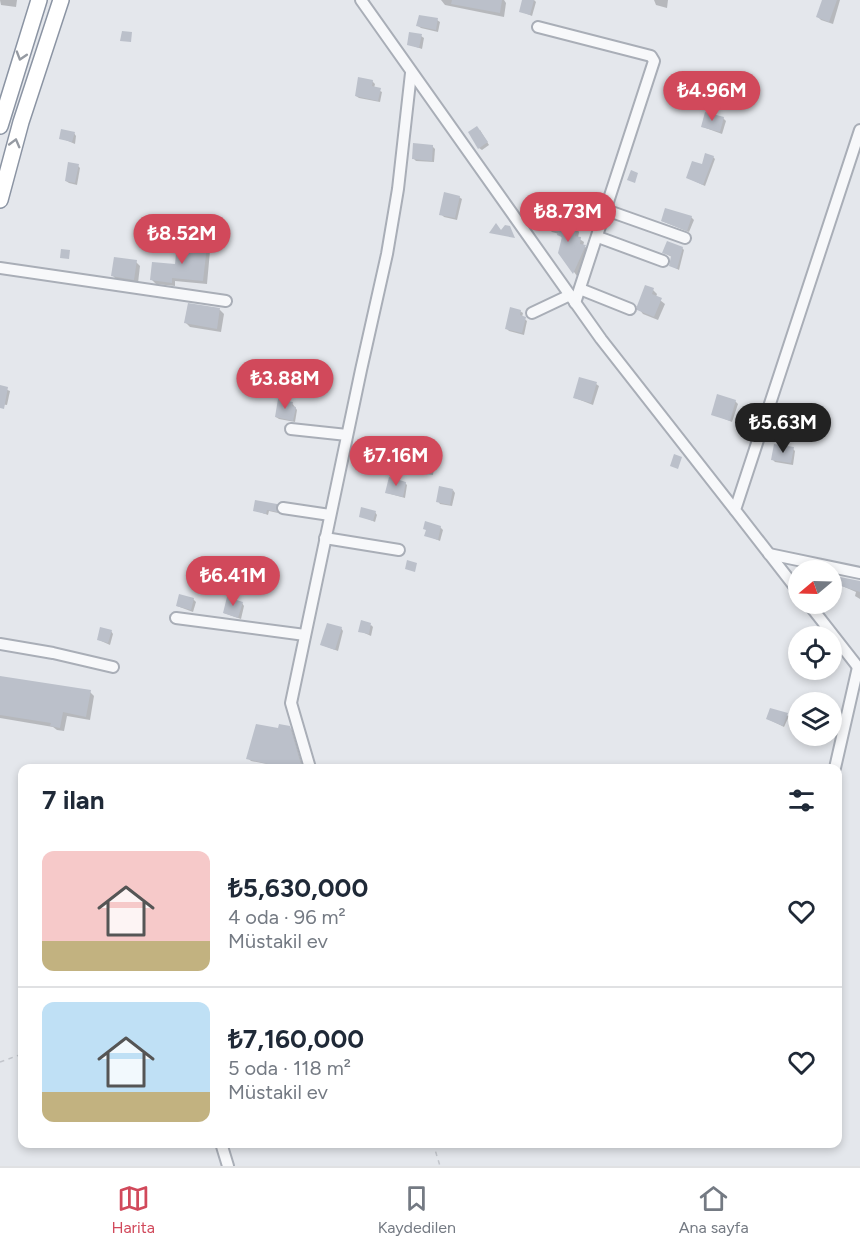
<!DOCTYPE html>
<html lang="tr">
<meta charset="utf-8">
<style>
:root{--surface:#fff;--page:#f6f6f7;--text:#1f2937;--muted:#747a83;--line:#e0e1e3;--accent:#d1495b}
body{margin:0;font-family:Figtree,sans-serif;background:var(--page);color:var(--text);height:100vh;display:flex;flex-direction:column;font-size:22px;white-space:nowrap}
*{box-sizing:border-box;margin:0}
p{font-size:20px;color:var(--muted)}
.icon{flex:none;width:33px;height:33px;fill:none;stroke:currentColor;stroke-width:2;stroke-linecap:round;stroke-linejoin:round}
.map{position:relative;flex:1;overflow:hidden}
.side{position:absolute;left:18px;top:764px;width:824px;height:384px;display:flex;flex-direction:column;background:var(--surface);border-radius:12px;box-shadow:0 3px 9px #0003}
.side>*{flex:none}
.needle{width:39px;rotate:251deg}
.fabs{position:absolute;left:788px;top:560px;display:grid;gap:12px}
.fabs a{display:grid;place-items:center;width:54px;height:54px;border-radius:50%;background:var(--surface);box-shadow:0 3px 9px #0003;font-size:30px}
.price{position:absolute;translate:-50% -51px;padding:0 14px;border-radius:21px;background:var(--accent);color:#fff;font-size:20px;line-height:39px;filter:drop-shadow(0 2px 3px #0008)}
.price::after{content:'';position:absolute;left:50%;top:36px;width:18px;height:14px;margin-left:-9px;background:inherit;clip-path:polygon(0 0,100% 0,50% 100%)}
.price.current{background:#222;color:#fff}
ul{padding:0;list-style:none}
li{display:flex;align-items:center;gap:18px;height:150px;padding:0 24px}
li+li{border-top:2px solid var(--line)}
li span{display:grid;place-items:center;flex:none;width:168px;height:120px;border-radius:12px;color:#555}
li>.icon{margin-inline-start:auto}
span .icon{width:72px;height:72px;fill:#fffc;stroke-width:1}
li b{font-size:26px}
h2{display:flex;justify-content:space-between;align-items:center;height:72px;padding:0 24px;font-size:26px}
.tab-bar{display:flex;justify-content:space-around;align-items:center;height:84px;border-top:2px solid var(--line);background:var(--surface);font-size:16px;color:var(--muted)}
.tab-bar a{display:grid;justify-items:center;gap:3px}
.tab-bar .current{color:var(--accent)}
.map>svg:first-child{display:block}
.shadow{fill:#0003}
.building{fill:#bbc0ca}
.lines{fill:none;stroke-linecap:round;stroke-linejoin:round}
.minor-casing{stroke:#a9aeb7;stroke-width:14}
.highway-casing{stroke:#8b94a3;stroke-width:18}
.path{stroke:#c2c5cb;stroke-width:1.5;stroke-dasharray:4.5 4.5;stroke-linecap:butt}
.minor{stroke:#f7f8fa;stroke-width:10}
.highway{stroke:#fff;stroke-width:15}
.oneway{stroke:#959aa2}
</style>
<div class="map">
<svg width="860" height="1166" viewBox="0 0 860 1166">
<rect width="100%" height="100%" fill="#e4e7ec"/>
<!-- shadow -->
<g class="shadow">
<polygon points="0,0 17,0 16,7 1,5"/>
<polygon points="441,0 504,0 506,3 504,17 445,5"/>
<polygon points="523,0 534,0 536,2 532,16 520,11"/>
<polygon points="654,0 668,0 667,8 656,5"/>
<polygon points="823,0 840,0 833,24 821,20 818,17"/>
<polygon points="437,20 440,22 438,32 421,28 418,26"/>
<polygon points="421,36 424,38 422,49 408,44"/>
<polygon points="372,81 375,84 374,88 382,92 380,102 359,98 356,96"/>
<polygon points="691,81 693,84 689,99 674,93"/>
<polygon points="723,118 726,121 722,134 703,127"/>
<polygon points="480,130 489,145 482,150 479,148"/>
<polygon points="74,133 76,136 75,144 61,138"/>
<polygon points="432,146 435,149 434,162 416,161 413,158"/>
<polygon points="713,157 715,159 705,186 688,178"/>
<polygon points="78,166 80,168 77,185 69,183 66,181"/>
<polygon points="459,197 462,199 457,220 444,217 441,214"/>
<polygon points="691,217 694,220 689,232 662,221"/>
<polygon points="561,222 564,226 576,228 579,232 578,238 584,242 583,246 589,249 577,276 560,253 562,238 559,234 552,232 549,229"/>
<polygon points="206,247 210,251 207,284 175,281 175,286 156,284 152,280"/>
<polygon points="682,248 684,250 679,270 670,265 672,257 666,254"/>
<polygon points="136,262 140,266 138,283 117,280 113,276"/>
<polygon points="653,290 657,294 656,297 665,304 658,320 643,314 639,309"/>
<polygon points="189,305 220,310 224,314 221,332 190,327 186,323"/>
<polygon points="520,311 523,313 522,317 527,321 524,335 509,331 507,329"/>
<polygon points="596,384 599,386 593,405 575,398"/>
<polygon points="0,387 10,391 7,405 0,404"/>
<polygon points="735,401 738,404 732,422 713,414"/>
<polygon points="292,403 297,410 295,422 279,419 276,417"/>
<polygon points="812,412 814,414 811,427 792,420"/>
<polygon points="793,449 795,451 793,465 775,462 773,460"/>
<polygon points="433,458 435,461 433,475 414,473 411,471"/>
<polygon points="405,483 407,485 405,498 387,493"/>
<polygon points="453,490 455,493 452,506 440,504 438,501"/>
<polygon points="276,506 278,513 269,511 268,515 254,510"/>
<polygon points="375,512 377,515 375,522 361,516"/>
<polygon points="440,527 443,530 440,541 426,535 427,531"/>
<polygon points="860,583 860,599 855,596 856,592 840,585"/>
<polygon points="193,599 196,602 193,612 177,606"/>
<polygon points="242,603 244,606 241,619 224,613"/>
<polygon points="371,625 373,627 371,636 360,631"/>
<polygon points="341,628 343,631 338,651 322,645"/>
<polygon points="111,631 113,634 110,645 99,640"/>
<polygon points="0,677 90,692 94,696 90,720 67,716 64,731 57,730 53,727 0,718"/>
<polygon points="771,710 789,716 784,727 768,719"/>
<polygon points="289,727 292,730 303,768 288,768 251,761 248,758"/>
</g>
<!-- building -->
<g class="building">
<polygon points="452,0 502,0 500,13 451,4"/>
<polygon points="522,0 534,0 530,15 519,12"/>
<polygon points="822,0 837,0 829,22 816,17"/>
<polygon points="419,15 438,18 436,30 416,26"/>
<polygon points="122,31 132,32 131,42 120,41"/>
<polygon points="409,32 422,34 419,48 407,45"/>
<polygon points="677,76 691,80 687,97 672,93"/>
<polygon points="358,77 373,80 372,86 381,88 378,101 355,96"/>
<polygon points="705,112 724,117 720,132 701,127"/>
<polygon points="477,126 488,142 478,149 468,132"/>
<polygon points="61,129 75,132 72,142 59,139"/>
<polygon points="413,143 433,145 432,161 412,159"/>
<polygon points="705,153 714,156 703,185 686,178 692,161 702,164"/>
<polygon points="68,162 79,164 75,183 65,181"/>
<polygon points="631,170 638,173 635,183 627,180"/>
<polygon points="444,192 460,196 455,218 439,215"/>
<polygon points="665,208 692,216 687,231 661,221"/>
<polygon points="550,218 561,221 561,224 577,227 575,236 581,237 580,244 586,245 573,274 558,253 562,237 557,235 558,232 547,229"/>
<polygon points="496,223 501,230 505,225 510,226 515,238 489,233"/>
<polygon points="667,241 683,247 677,269 669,266 671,256 662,253"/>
<polygon points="177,243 207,246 203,281 172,278 172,283 150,280 152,262 175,264"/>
<polygon points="61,249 70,250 69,259 60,258"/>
<polygon points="114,257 137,260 134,280 111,276"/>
<polygon points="645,285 654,288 652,294 662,298 654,317 637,310 637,306"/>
<polygon points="188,303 220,308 217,329 184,323"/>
<polygon points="510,307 521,310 520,315 526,317 522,333 505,329"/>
<polygon points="579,377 597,382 591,403 573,398"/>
<polygon points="0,385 8,387 4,409 0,408"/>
<polygon points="717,394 736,400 730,421 711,415"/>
<polygon points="278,399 293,402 292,406 296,407 293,421 275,417"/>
<polygon points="794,405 813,411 809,426 790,421"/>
<polygon points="774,444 794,447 791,463 771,460"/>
<polygon points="674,454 682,457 678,469 670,466"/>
<polygon points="414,455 423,457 424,455 434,457 431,473 410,471"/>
<polygon points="389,477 406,482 403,497 385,493"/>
<polygon points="439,486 453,489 450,505 436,502"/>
<polygon points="255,500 277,504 277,512 267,510 266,514 253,511"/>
<polygon points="361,507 376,511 373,521 359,517"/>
<polygon points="425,521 441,526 438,540 424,536 426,530 423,529"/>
<polygon points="407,560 417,563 415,572 405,569"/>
<polygon points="840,577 860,581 860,592 838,585"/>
<polygon points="179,594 194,598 191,610 176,606"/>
<polygon points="227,597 243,602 238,618 223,613"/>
<polygon points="361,620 371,623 369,634 358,632"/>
<polygon points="327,623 342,627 335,650 320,645"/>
<polygon points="100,627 112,630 108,643 97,640"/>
<polygon points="0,676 91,690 86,717 63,712 60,728 50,726 51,723 0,715"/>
<polygon points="770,708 788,713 783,726 766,719"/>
<polygon points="256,724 278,728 279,724 290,726 302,768 272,765 246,759"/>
</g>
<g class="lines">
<defs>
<g id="minor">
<polyline points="361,0 601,339 735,510"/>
<polyline points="538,27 651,56 654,61 575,303"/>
<polyline points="606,210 685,238"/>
<polyline points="598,237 663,261"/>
<polyline points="0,268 226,301"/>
<polyline points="580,289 630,309"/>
<polyline points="532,313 570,295"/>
<polyline points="291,429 347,435"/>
<polyline points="283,508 330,515"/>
<polyline points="325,538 399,550"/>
<polyline points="769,554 860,573"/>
<polyline points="798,591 735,510 860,130"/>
<polyline points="808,603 858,667"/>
<polyline points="176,618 305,635"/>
<polyline points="0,644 53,653 113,667"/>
<polyline points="310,768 291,703 361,370 387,254 398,189 411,73"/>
<polyline points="835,768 858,667 860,669"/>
<polyline points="221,1143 228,1166"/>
</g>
<g id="highway">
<polyline points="0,126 39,0"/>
<polyline points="0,200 21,122 61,0"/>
</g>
</defs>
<!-- minor casing -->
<use href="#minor" class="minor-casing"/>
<!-- highway casing -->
<use href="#highway" class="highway-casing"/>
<!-- path -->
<g class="path">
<polyline points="0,1062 22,1054"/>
<polyline points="433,1143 440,1166"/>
</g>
<!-- minor -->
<use href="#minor" class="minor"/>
<!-- highway -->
<use href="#highway" class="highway"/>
</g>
<!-- one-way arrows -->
<defs><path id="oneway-chevron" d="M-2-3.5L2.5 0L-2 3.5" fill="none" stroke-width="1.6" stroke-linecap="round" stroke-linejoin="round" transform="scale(1.5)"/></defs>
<g class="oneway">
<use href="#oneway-chevron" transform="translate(21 56) rotate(107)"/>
<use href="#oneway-chevron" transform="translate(15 143) rotate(-75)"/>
</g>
</svg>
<div class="fabs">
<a><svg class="needle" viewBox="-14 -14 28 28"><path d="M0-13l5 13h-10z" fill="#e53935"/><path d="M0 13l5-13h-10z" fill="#747a83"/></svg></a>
<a><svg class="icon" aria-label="locate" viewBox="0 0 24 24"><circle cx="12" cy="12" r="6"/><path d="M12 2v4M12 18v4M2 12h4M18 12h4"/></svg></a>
<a><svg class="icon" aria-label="layers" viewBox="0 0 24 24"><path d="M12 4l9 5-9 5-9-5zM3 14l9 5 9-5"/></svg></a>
</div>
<b class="price" style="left:712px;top:122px">₺4.96M</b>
<b class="price" style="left:568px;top:243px">₺8.73M</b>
<b class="price" style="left:182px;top:265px">₺8.52M</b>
<b class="price" style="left:285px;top:410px">₺3.88M</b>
<b class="price current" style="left:783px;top:454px">₺5.63M</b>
<b class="price" style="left:396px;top:487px">₺7.16M</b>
<b class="price" style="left:233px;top:607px">₺6.41M</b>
<section class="side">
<h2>7 ilan<svg class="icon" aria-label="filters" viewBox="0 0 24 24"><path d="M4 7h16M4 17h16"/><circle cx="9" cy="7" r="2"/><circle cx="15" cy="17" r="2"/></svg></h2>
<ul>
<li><span style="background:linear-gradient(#f6c9c9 75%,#c2b280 0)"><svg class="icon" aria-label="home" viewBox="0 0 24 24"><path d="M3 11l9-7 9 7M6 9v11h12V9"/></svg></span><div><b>₺5,630,000</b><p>4 oda · 96 m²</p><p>Müstakil ev</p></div><svg class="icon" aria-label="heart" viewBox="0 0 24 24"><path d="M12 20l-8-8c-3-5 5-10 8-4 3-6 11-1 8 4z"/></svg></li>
<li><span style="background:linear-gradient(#bfe0f5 75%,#c2b280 0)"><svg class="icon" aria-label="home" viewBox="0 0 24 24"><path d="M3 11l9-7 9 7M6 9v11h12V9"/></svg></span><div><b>₺7,160,000</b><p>5 oda · 118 m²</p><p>Müstakil ev</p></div><svg class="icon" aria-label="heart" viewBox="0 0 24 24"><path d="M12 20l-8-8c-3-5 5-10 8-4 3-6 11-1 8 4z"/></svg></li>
</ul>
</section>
</div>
<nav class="tab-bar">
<a class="current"><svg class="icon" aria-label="map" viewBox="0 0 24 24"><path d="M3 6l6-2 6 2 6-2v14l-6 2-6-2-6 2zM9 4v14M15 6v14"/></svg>Harita</a>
<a><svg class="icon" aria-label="saved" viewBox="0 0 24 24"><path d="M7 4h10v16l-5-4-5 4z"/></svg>Kaydedilen</a>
<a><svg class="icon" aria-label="home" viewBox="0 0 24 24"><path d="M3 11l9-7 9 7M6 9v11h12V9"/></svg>Ana sayfa</a>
</nav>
